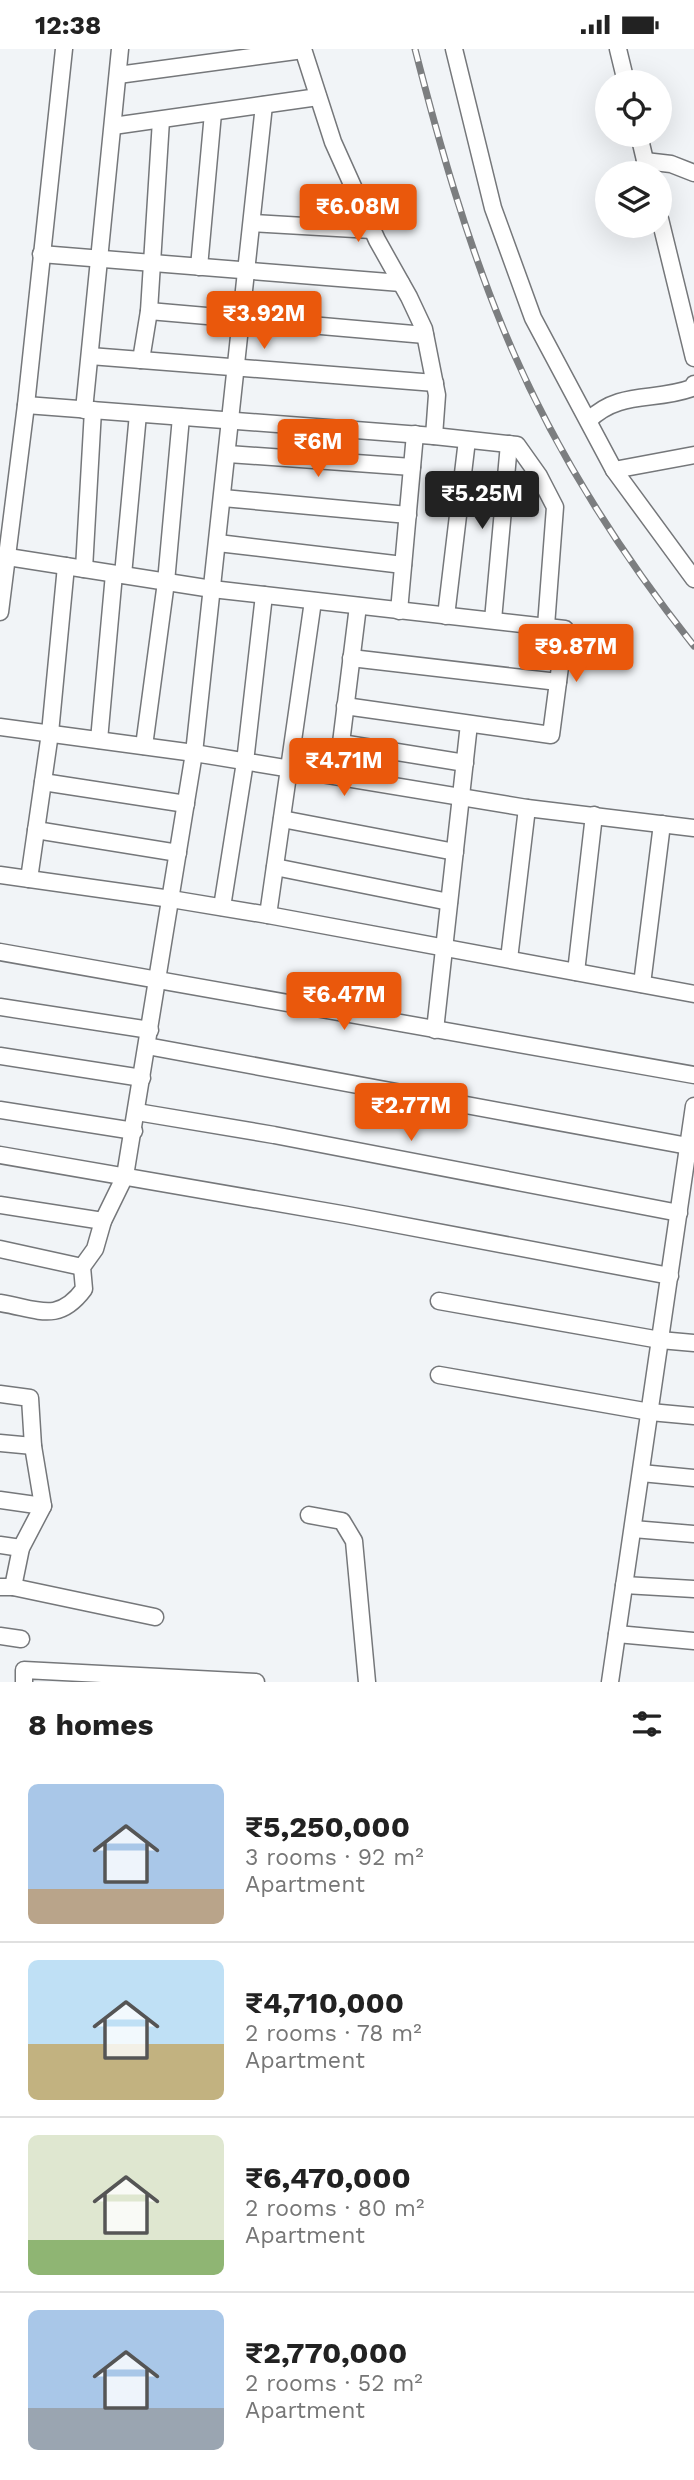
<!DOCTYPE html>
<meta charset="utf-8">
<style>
:root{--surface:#fff;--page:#f2f2f2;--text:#222;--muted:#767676;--line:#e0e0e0;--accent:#ea580c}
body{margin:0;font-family:"Work Sans",sans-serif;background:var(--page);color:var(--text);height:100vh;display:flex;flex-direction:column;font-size:26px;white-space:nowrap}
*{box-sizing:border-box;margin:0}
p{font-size:23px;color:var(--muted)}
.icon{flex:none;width:38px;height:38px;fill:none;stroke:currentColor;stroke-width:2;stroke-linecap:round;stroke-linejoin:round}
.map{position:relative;height:1633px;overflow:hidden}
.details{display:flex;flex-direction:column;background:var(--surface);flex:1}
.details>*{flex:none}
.fabs{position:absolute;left:595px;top:21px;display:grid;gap:14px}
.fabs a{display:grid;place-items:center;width:77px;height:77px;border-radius:50%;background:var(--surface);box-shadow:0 7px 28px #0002;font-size:35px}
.price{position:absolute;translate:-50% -60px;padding:0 16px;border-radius:7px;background:var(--accent);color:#fff;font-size:23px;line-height:46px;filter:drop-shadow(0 2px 4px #0008)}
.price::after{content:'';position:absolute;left:50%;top:42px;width:21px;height:16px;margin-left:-10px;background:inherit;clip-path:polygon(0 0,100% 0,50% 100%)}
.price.current{background:#222;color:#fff}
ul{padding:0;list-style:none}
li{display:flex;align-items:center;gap:21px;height:175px;padding:0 28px}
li+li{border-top:2px solid var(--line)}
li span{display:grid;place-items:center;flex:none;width:196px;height:140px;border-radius:10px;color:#555}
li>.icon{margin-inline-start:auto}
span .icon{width:84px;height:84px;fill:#fffc;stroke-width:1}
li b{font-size:30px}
h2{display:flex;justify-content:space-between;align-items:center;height:84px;padding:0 28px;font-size:30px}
.status{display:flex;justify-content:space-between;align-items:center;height:49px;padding:0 35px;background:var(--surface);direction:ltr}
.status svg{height:19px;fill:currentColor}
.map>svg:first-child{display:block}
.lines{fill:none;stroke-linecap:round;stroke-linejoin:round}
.street-casing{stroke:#75777a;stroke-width:19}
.street{stroke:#fff;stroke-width:16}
.rail-casing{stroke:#7c7e80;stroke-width:7}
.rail{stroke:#fff;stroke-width:4.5;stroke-dasharray:13;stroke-linecap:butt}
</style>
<div class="status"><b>12:38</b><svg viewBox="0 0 49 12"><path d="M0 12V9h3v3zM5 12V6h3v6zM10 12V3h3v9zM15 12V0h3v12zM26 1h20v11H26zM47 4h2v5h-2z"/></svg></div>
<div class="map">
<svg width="694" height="1633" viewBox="0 0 694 1633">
<rect width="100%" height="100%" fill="#f1f4f7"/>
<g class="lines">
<defs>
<g id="street">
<polyline points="303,0 333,93 377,191 409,248 424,280 437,346 434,387"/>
<polyline points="454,0 493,159 533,269 614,421 694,530"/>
<polyline points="618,0 626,33"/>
<polyline points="118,26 303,1"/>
<polyline points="113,77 318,48"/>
<polyline points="639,86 648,124"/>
<polyline points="645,112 671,115 694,124"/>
<polyline points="660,170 694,309"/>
<polyline points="252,174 372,181"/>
<polyline points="41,205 401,234"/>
<polyline points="199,218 213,64"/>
<polyline points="149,262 425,286"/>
<polyline points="90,307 435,334"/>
<polyline points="141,311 149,262 161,71"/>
<polyline points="26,356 434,387 517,396 539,427 555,458 546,577"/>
<polyline points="84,361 120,0"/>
<path d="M589,371C620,341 654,353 692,339L694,335"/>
<polyline points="228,405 412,418"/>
<polyline points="614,421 694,406"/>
<polyline points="223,449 408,466"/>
<polyline points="218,494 403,516"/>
<polyline points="8,508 212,540 565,580 551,686 345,657"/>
<polyline points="84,520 93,361"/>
<polyline points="123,526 138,365"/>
<polyline points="358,557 341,694 465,714"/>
<polyline points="399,562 415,385"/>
<polyline points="0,563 26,356 64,0"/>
<polyline points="446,567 467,391"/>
<polyline points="493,571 509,395"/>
<polyline points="351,609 558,633"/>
<polyline points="0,678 194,704 527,759 694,779"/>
<polyline points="99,691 114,525"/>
<polyline points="144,697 166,533 181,368"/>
<polyline points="43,733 186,755"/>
<polyline points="282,770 455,803"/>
<polyline points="36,781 178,804"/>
<polyline points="275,818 449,853"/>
<polyline points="0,826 171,850 268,866 694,945"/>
<polyline points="29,830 50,684 66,517"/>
<polyline points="222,858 245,713 264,546"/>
<polyline points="268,866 313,552"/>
<polyline points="0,903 694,1026"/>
<polyline points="509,910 527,759"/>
<polyline points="576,923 594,766"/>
<polyline points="642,935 662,775"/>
<polyline points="0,958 150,981"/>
<polyline points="435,981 469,675"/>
<polyline points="147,997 688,1097"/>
<polyline points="0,1007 142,1029"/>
<polyline points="0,1061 134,1082"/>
<polyline points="137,1063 274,1086 679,1164"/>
<polyline points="0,1106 347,1166 670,1227"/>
<polyline points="0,1156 103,1172"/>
<polyline points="0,1200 82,1218"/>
<polyline points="439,1252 660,1291 694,1294"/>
<path d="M0,1254C38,1260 58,1275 84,1240L82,1218L95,1200L103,1172L125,1127L194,704L264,56"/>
<polyline points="439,1326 650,1363 694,1367"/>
<polyline points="0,1345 30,1349 33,1397 43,1457 21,1499 13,1538"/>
<polyline points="0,1394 33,1397"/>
<polyline points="641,1424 694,1429"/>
<polyline points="0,1451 43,1457"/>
<polyline points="309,1466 342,1472 354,1492 367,1633"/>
<polyline points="633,1480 694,1485"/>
<polyline points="0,1496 21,1499"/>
<polyline points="624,1536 694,1540"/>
<polyline points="0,1538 13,1538 155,1568"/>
<polyline points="617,1585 694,1592"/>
<polyline points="0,1587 21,1590"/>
<polyline points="24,1633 24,1621 256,1633"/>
<polyline points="610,1633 694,1057"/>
</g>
</defs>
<!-- street casing -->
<use href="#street" class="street-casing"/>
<!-- street -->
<use href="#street" class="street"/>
<defs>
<path id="rail" d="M415,0C439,94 466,189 503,279C550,394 617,500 694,597"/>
</defs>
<!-- rail casing -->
<use href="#rail" class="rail-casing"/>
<!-- rail -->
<use href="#rail" class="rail"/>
</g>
</svg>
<div class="fabs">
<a><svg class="icon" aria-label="locate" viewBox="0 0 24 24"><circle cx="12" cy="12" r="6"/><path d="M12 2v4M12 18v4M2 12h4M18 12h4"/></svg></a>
<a><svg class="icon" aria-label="layers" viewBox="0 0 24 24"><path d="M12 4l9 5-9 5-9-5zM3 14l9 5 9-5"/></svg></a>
</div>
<b class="price" style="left:358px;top:195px">₹6.08M</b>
<b class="price" style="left:264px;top:302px">₹3.92M</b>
<b class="price" style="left:318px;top:430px">₹6M</b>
<b class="price current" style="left:482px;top:482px">₹5.25M</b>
<b class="price" style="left:576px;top:635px">₹9.87M</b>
<b class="price" style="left:344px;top:749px">₹4.71M</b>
<b class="price" style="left:344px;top:983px">₹6.47M</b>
<b class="price" style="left:411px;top:1094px">₹2.77M</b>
</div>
<section class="details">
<h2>8 homes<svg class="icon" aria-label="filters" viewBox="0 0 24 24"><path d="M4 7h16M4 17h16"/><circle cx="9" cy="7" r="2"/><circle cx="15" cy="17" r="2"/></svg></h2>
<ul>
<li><span style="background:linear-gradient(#a9c7e8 75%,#b9a48a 0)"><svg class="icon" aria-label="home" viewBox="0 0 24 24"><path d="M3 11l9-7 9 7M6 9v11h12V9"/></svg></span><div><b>₹5,250,000</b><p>3 rooms · 92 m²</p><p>Apartment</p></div></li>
<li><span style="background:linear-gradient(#bfe0f5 60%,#c2b280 0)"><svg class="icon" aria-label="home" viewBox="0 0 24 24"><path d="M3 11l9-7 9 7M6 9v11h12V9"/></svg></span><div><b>₹4,710,000</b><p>2 rooms · 78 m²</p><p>Apartment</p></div></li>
<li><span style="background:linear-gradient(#dfe7d0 75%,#8fb573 0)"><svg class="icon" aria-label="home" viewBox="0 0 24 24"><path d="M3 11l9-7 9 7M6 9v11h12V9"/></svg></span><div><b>₹6,470,000</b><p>2 rooms · 80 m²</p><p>Apartment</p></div></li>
<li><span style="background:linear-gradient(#a9c7e8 70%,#9aa5b1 0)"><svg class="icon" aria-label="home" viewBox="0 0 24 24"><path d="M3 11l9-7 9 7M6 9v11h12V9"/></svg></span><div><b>₹2,770,000</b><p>2 rooms · 52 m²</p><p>Apartment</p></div></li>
</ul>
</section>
